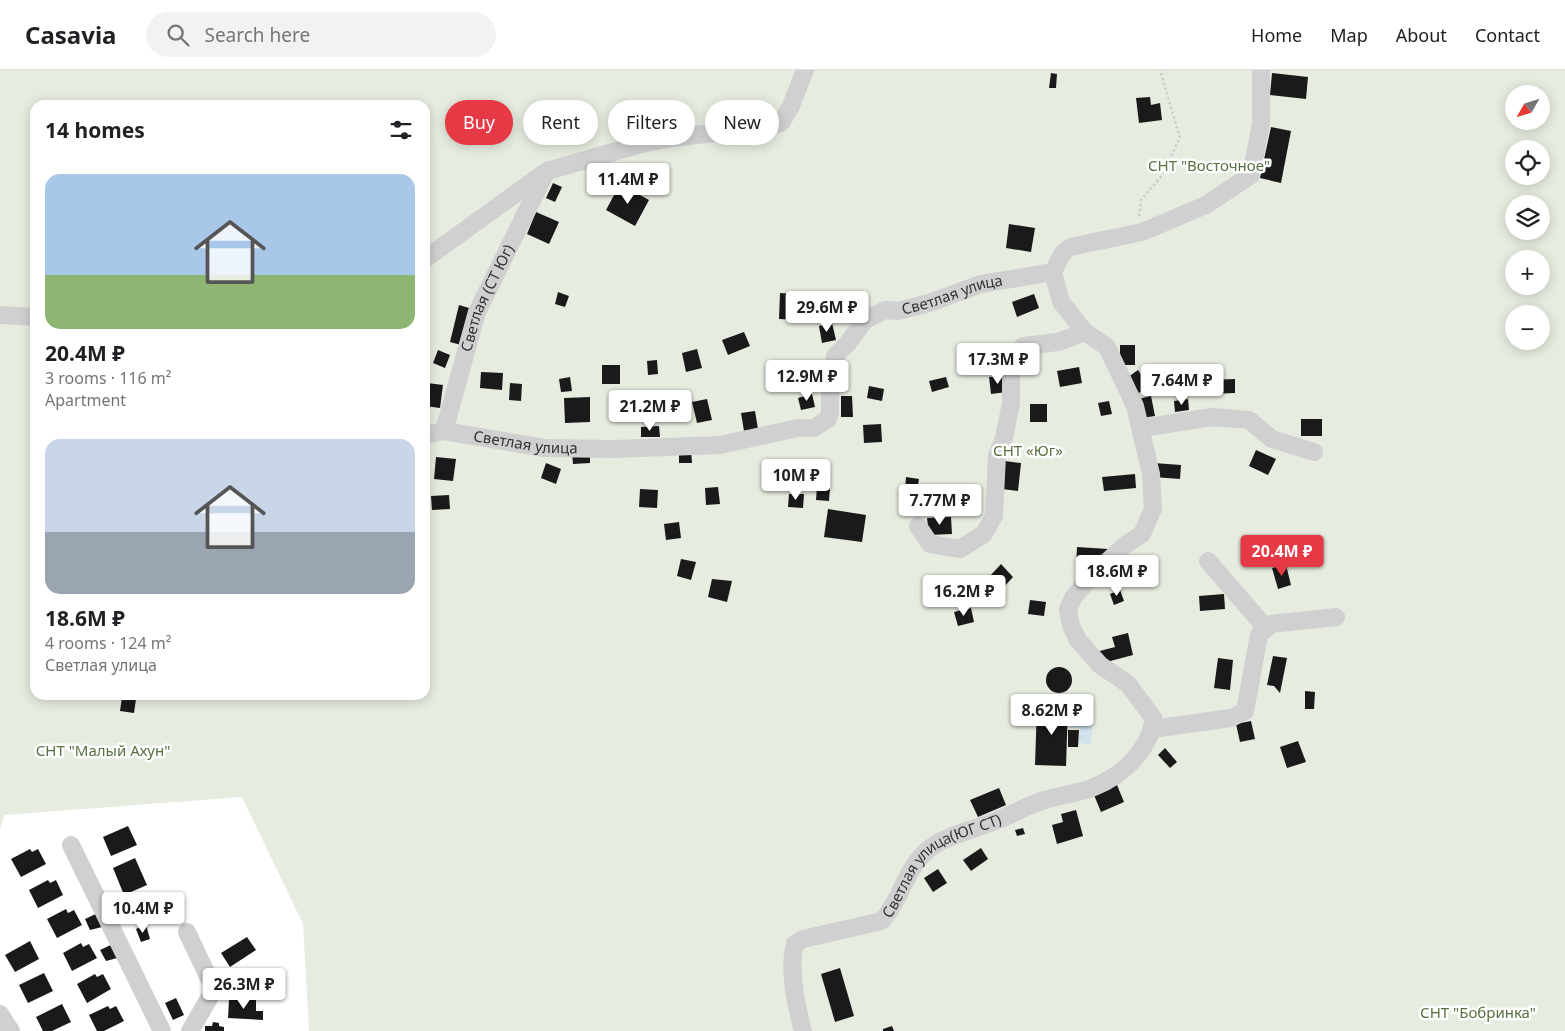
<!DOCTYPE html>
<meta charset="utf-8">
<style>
:root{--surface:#fff;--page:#f2f2f2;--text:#202124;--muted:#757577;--line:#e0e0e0;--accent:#e63946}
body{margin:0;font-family:"Noto Sans",sans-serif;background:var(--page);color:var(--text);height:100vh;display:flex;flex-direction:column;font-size:19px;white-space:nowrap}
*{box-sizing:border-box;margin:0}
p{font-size:16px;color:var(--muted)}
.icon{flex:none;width:28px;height:28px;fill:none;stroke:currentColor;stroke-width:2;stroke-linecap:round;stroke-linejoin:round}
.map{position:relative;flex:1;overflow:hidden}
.panel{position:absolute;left:30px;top:30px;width:400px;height:600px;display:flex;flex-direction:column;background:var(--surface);border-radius:15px;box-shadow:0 2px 12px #0003}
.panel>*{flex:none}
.banner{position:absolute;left:445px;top:30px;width:475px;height:45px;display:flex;gap:10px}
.needle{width:32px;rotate:231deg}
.buttons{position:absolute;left:1505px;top:15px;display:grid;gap:10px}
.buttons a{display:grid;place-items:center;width:45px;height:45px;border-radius:50%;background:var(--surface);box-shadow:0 2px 12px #0003;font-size:25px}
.price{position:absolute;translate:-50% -42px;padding:0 11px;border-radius:5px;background:#fff;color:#222;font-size:16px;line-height:32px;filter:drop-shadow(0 1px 2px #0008)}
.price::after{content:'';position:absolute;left:50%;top:30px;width:15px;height:11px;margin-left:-8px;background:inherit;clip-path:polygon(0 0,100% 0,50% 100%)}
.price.active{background:var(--accent);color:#fff}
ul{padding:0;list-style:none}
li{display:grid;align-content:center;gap:10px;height:265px;padding:0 15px}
li span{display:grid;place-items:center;height:155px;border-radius:15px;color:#555}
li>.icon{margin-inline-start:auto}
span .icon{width:90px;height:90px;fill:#fffc;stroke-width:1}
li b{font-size:21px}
h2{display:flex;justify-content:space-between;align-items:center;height:60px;padding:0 15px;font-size:21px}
.pill{padding:0 18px;border-radius:22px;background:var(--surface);box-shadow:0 2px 12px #0003;font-size:18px;line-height:45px}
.pill.active{background:var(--accent);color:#fff}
header{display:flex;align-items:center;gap:30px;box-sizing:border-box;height:70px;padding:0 25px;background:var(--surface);border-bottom:1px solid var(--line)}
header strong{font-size:24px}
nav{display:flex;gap:28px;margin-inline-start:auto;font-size:18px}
.search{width:350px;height:45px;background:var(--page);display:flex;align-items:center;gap:12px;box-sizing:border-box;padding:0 18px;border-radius:28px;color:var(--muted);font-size:19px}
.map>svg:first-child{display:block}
.green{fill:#e6ecdf;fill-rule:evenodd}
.water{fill:#cfe2ee}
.building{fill:#1a1a1a}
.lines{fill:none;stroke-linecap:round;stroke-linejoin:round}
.path{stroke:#cdcdcd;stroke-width:2.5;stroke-dasharray:2.5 2.5;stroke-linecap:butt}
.minor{stroke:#d0d0d0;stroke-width:18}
.labels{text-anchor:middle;stroke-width:5;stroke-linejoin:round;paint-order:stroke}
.park-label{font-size:15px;fill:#56703f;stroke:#fff}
.street-label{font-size:15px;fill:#333;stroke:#fff}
</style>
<header>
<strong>Casavia</strong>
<div class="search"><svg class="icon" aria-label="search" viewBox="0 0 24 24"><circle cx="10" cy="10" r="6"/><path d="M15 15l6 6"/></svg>Search here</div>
<nav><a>Home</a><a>Map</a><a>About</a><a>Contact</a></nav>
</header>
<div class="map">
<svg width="1565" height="961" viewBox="0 0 1565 961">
<rect width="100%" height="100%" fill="#fff"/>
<!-- green -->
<path class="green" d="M0,0H1565V961H309L303,854L242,727L5,745L0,759ZM1514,24H1541V51H1514ZM35,35H425V625H35ZM1514,79H1541V106H1514ZM1514,134H1541V161H1514ZM1514,189H1541V216H1514ZM1514,244H1541V271H1514Z"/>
<!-- water -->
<polygon class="water" points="1080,648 1086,650 1092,657 1091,672 1088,675 1079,672 1080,658 1070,658 1068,655 1070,649"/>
<!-- building -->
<g class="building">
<polygon points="1051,3 1057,4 1056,18 1049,18"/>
<polygon points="1272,3 1308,7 1306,29 1270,25"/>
<polygon points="1150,27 1151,35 1160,33 1162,50 1139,53 1136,28"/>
<polygon points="1271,57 1291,61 1281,113 1260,108"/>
<polygon points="553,113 562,117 555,132 546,128"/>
<polygon points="620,114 649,130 635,156 606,140"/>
<polygon points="536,142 559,152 549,174 527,164"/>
<polygon points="1009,154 1035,158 1031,182 1006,178"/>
<polygon points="558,222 569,226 565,237 555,234"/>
<polygon points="780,223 804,225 802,250 779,249"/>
<polygon points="1034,224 1039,238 1017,247 1012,232"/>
<polygon points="459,235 469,238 461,275 450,272"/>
<polygon points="832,253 836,270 822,273 819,256"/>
<polygon points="744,262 750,276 728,285 722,270"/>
<rect x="1120" y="275" width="15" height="20"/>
<polygon points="697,279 702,298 686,302 682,283"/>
<polygon points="438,280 450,285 445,298 433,293"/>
<polygon points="657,290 658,304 648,305 647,291"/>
<rect x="602" y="295" width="18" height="19"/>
<polygon points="1079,297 1082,313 1060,317 1057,301"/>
<polygon points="821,300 830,310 820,318 812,309"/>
<polygon points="1138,300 1149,317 1139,323 1128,307"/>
<polygon points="481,302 503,303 502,320 480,318"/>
<polygon points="1005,306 1007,322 991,324 989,307"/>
<polygon points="570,307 572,321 561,322 559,309"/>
<polygon points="946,307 949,317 932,322 929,311"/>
<polygon points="1235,309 1235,323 1208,324 1208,310"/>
<polygon points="427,313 443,315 440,338 425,336"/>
<polygon points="510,313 522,314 521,331 509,330"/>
<polygon points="869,316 884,319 882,331 867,328"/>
<polygon points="812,324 815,337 801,340 798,328"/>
<polygon points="841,326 852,326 853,347 841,347"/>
<polygon points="1151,326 1155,346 1142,348 1138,329"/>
<polygon points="590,327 590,352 565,353 564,328"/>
<polygon points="707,329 712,350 697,353 692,332"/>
<polygon points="1188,329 1189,340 1175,342 1174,331"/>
<polygon points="1109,331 1112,344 1101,346 1098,333"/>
<polygon points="660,332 660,348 651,348 650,333"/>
<rect x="1030" y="334" width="17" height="18"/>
<polygon points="755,341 758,359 744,361 741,343"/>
<rect x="1301" y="349" width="21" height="17"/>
<polygon points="881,354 882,372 864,373 863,355"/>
<polygon points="659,356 660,367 641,367 641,357"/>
<polygon points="679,379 691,379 692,393 679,393"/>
<polygon points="1256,380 1276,389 1268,405 1249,396"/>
<polygon points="590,382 590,393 573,394 572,383"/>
<polygon points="436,387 456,389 453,411 434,409"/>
<polygon points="1005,391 1021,393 1018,421 1002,419"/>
<polygon points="546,393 561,399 556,414 541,408"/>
<polygon points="1154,393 1181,395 1180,409 1153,407"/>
<polygon points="1135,404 1136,418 1104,421 1102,407"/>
<polygon points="906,407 919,409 917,421 905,420"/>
<polygon points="817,416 830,418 829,431 816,430"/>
<polygon points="718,417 720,434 706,435 705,418"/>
<polygon points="640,419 658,420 657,438 639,437"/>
<polygon points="789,424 804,424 803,438 788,437"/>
<polygon points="449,425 450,439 432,440 431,426"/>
<polygon points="912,431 928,431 927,442 912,442"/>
<polygon points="828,439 866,445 862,472 824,467"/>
<polygon points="951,447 952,464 929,465 927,448"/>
<polygon points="679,452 681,468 666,470 664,454"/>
<polygon points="1293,467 1294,484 1277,484 1276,468"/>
<polygon points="1077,477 1108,479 1107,492 1092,491 1092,498 1076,497"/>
<polygon points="681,489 696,492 691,510 677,506"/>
<polygon points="1001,494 1013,507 1002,519 990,506"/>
<polygon points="1286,495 1291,515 1278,519 1272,498"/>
<polygon points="712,509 732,511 727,532 708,527"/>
<polygon points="1120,520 1124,531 1114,535 1110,524"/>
<polygon points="1224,524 1225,539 1200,541 1199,526"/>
<polygon points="1030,530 1046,532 1044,546 1028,544"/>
<polygon points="971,538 974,552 958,556 954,542"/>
<polygon points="1128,563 1133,585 1099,594 1096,582 1115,577 1112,567"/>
<polygon points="1273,586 1287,588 1280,623 1274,616 1267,615"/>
<polygon points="1218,588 1233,590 1230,620 1214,618"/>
<circle cx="1059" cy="610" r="13"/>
<polygon points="1305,621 1315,622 1314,639 1305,639"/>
<polygon points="122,627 136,629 134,643 120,641"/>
<polygon points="1037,635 1068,636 1066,696 1035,695"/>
<polygon points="1251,651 1255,669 1240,672 1236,654"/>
<polygon points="1068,660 1079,660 1078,677 1068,677"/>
<polygon points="1298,671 1306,692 1287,698 1280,677"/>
<polygon points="1165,678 1177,692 1170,698 1158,685"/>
<polygon points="1115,710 1124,732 1101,742 1092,720"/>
<polygon points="999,718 1006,735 978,747 970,730"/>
<polygon points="1076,740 1083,766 1057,774 1052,755 1063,752 1061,744"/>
<polygon points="128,756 137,775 111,786 103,767"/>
<polygon points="1023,758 1025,764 1017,766 1015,760"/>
<polygon points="981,778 988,789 971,801 963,790"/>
<polygon points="30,779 32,782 38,779 46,794 21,807 11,789"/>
<polygon points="135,788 147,815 124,825 113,798"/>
<polygon points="938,799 947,813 933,822 924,808"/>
<polygon points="48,810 50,813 56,810 63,825 38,838 29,820"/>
<polygon points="66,839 68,843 74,840 82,855 57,868 47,849"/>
<polygon points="100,842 106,856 90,860 85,849"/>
<polygon points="146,855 150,869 141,872 136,859"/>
<polygon points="247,867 256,880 230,897 221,883"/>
<polygon points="30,871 39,889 15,902 5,885"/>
<polygon points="81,873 83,877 89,874 97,888 72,901 63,883"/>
<polygon points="115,873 121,887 106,891 100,880"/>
<polygon points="840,898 854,946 835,952 821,904"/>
<polygon points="44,903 53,921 28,933 19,915"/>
<polygon points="95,904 97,907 103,904 111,919 87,933 77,914"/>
<polygon points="176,928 184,945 173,950 165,933"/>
<polygon points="229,929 256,930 256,941 263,941 263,950 228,948"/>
<polygon points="62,934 71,952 52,961 43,961 36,947"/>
<polygon points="108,936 110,939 116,936 124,951 104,961 97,961 89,945"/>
<polygon points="213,952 219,953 219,956 224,957 224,961 205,961 205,956 212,956"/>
<polygon points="892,956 894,961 883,961 883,959"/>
</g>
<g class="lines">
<!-- path -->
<polyline class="path" points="1139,146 1141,130 1160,108 1180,68 1160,0"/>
<!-- minor -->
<g class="minor">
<polyline points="425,189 547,101 641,74 671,68 766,57 781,53 791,36 805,0"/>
<polyline points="0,245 35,247"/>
<polyline points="1141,358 1213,347 1249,350 1272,369 1314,382"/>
<path id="s1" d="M444,361L477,242L545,104"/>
<path id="s2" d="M425,365L444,361L545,378L614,379L720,375L798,358H814L828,349L830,342V326L835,286L847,274L865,250L885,240L898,241L929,233L981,214L1053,202L1062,184L1070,177L1142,162L1206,135L1251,105L1261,54V0"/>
<polyline points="918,456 930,474 960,479 984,464 994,446 997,386 1004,368 1011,333 1011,298 1016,284 1023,276 1058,272 1085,262"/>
<polyline points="1208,491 1266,558"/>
<polyline points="1152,659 1231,648 1245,641 1259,565 1271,554 1336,547"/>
<polyline points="71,775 162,961"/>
<polyline points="187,862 213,917 211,925 190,961"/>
<polyline points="0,944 11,961"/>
<path id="s3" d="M803,961C796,935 788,900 795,874L803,869L882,851C902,829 906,794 933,776C951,764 973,760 993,752C1010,746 1025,736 1042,731C1058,725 1078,724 1094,717C1123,705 1149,681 1154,649L1128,614L1100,595L1078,570L1071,556L1068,539L1074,526L1095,503L1125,475L1142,464L1153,439L1151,404L1135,336L1107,277L1085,262L1061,232L1053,202"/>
</g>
</g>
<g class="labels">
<!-- park labels -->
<g class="park-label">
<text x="1209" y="101">СНТ "Восточное"</text>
<text x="1028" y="386">СНТ «Юг»</text>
<text x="103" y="686">СНТ "Малый Ахун"</text>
<text x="1478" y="948">СНТ "Бобринка"</text>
</g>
<!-- street labels -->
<g class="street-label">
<text dy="5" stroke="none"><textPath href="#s2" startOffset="612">Светлая улица</textPath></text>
<text dy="5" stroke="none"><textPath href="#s1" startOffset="140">Светлая (СТ Юг)</textPath></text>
<text dy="5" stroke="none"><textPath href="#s2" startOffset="102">Светлая улица</textPath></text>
<text dy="5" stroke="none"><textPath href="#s3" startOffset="264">Светлая улица(ЮГ СТ)</textPath></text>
</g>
</g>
</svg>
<div class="buttons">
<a><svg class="needle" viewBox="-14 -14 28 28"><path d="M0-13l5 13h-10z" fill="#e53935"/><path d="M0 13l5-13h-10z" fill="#757577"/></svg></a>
<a><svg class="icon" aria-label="locate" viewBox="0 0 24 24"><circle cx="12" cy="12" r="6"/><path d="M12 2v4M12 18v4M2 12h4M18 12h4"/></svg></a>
<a><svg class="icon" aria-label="layers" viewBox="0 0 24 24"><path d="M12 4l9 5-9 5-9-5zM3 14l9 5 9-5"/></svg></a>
<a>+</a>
<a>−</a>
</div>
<b class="price" style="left:628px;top:135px">11.4M ₽</b>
<b class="price" style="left:827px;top:263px">29.6M ₽</b>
<b class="price" style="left:998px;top:315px">17.3M ₽</b>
<b class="price" style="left:807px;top:332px">12.9M ₽</b>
<b class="price" style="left:1182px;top:336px">7.64M ₽</b>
<b class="price" style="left:650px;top:362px">21.2M ₽</b>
<b class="price" style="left:796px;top:431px">10M ₽</b>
<b class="price" style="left:940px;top:456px">7.77M ₽</b>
<b class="price active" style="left:1282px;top:507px">20.4M ₽</b>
<b class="price" style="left:1117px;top:527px">18.6M ₽</b>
<b class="price" style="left:964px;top:547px">16.2M ₽</b>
<b class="price" style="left:1052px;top:666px">8.62M ₽</b>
<b class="price" style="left:143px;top:864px">10.4M ₽</b>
<b class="price" style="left:244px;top:940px">26.3M ₽</b>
<div class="banner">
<a class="pill active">Buy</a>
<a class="pill">Rent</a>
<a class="pill">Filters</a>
<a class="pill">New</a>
</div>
<section class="panel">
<h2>14 homes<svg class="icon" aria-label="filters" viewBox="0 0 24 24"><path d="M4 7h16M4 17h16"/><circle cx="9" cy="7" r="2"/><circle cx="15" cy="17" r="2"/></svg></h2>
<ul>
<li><span style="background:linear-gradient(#a9c7e8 65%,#8fb573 0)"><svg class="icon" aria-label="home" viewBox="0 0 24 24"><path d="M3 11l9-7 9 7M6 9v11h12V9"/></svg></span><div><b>20.4M ₽</b><p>3 rooms · 116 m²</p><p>Apartment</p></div></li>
<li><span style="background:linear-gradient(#c9d6e8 60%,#9aa5b1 0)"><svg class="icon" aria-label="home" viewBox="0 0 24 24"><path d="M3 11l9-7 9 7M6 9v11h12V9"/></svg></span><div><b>18.6M ₽</b><p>4 rooms · 124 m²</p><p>Светлая улица</p></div></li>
</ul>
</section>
</div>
